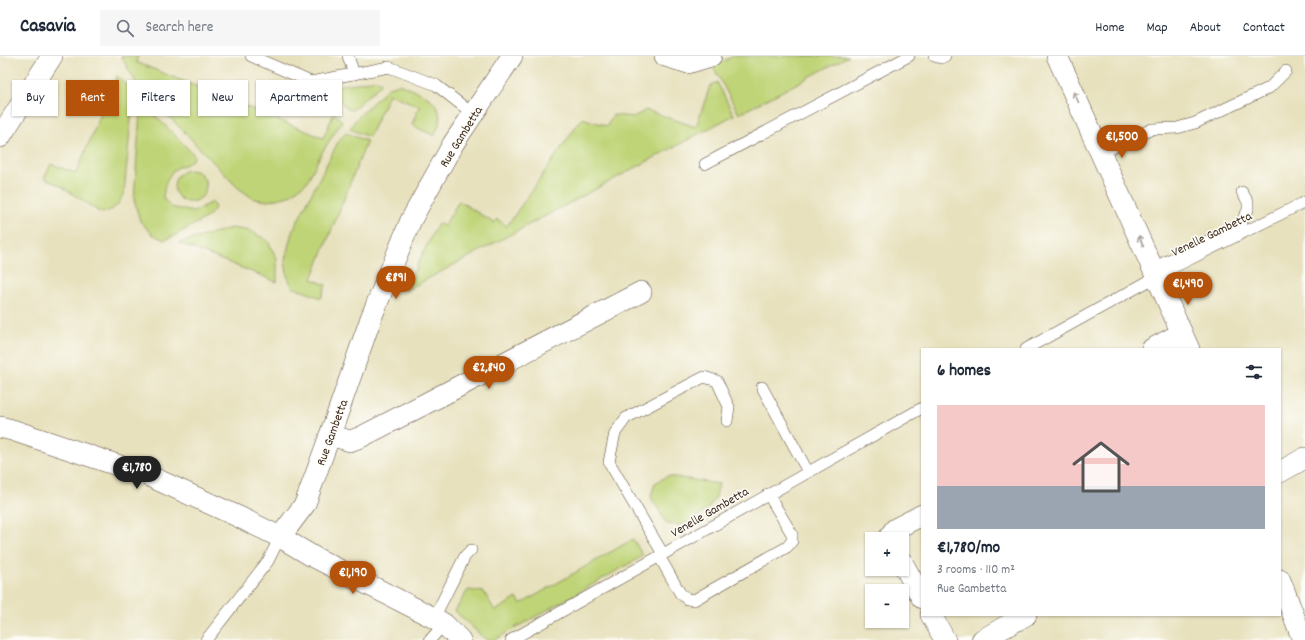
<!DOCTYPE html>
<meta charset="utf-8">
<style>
:root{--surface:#fff;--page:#f6f6f7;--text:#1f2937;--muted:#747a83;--line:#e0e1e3;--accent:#b45309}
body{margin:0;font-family:Dekko,sans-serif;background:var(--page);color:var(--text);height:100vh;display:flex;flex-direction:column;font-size:15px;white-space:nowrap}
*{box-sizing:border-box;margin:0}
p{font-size:13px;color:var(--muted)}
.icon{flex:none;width:22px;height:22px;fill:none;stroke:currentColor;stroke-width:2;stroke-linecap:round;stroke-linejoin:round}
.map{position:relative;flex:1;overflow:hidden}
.sheet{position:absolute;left:921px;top:292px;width:360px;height:268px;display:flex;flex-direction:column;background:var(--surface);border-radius:0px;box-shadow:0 1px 3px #0004}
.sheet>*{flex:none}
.banner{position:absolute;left:12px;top:24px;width:380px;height:36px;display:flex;gap:8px}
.controls{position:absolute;left:865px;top:476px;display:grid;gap:8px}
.controls a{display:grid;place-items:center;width:44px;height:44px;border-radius:0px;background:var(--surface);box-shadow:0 1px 3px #0004;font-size:20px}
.price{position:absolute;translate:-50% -34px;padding:0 9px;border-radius:14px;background:var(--accent);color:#fff;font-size:13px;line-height:26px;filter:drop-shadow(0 1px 2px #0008)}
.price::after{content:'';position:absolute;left:50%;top:24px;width:12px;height:9px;margin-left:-6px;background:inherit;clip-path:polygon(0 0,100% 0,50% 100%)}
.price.selected{background:#222;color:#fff}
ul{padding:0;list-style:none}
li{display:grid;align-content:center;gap:8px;height:212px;padding:0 16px}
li+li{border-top:1px solid var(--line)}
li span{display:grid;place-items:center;height:124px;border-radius:0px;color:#555}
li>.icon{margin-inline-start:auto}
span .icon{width:72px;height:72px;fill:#fffc;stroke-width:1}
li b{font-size:17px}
h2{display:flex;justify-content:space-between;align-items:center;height:48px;padding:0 16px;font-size:17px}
.pill{padding:0 14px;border-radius:0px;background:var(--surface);box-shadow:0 1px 3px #0004;font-size:14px;line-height:36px}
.pill.selected{background:var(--accent);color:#fff}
header{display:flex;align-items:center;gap:24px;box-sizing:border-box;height:56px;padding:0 20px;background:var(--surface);border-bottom:1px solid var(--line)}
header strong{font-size:19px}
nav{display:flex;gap:22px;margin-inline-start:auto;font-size:14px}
.search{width:280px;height:36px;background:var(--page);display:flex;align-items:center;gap:10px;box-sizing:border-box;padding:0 14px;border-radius:0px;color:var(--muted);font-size:15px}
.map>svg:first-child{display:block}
.green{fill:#bfd477;stroke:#7d7f4a}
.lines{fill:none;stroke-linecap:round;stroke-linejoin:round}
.lane-casing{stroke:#554536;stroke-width:12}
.street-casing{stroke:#554536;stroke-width:22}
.lane{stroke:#fff;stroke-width:11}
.street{stroke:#fff;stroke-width:21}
.oneway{stroke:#a79f9a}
.labels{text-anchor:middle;stroke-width:3;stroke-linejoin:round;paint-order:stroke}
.street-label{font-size:13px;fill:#3b2a1e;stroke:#fdfcf7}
</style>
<header>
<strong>Casavia</strong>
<div class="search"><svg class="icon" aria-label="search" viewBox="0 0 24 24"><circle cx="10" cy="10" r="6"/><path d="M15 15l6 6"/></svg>Search here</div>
<nav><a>Home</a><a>Map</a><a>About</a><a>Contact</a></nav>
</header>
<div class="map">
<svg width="1305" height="584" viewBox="0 0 1305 584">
<rect width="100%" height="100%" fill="#fdfcf7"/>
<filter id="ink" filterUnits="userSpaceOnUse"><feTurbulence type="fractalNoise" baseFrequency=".025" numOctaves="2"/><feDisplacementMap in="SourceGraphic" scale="8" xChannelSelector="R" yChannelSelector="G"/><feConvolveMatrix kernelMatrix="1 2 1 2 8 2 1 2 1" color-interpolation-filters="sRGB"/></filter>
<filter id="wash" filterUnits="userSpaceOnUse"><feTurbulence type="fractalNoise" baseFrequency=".012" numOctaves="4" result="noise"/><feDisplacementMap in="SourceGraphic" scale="16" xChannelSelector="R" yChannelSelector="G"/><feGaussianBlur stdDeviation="0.9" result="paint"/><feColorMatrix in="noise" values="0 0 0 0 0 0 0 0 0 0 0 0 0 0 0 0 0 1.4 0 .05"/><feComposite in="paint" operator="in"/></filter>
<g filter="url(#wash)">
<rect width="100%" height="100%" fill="#e7e1bd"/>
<!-- green -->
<g class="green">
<polygon points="121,0 138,0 136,6 323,82 334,57 342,65 321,98 307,126 289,140 268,145 254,143 237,131 135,25"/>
<polygon points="733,0 849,0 739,58 713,11"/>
<path d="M117,20L128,30L133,42L124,137C118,150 115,154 101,157L61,130L44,122L51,108L76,117Z"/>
<polygon points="377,24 381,26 380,29 352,54 347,53 333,35 335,30"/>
<polygon points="717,26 734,59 405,235 419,205 438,167 444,170 459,145 494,167 497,163 507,170 582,62 607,70 613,59 634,61 646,54 696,71 710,30"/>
<path d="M399,28C417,36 441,41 440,65C439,70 436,76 434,80L412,69L419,50L389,38L369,81L350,73L356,63L389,31Z"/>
<path d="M145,52L152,56L195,100C187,112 182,107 174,114C166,122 164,132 163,142L171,151L193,156L212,146L215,152L209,160L174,180L164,184L152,178L140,165L134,144L140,56Z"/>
<polygon points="346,77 367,85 312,223 326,229 321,242 292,231 287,219 285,204 292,176 339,84"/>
<circle cx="190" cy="130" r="16"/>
<polygon points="231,172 251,175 268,185 277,203 277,226 179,187"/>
<polygon points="668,420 719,428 716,441 707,454 683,469 667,468 651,441 655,427"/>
<polygon points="633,483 643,500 494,584 486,584 455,555 468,534 484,536 495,555 517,542 521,548"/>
</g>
</g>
<g filter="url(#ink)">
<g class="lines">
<defs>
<g id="lane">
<polyline points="251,0 311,26 389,11 436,29 473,58"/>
<polyline points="348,0 354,18"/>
<polyline points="934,0 941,2 945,0"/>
<polyline points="1101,97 1152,73 1177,72 1195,67 1269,32 1286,15"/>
<polyline points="705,108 909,0"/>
<polyline points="1153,212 1240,169 1248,154 1248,146 1242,136"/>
<polyline points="1026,293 1174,211 1305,146"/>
<polyline points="762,331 808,416"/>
<polyline points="663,498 609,406 615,377 626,362 704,321 717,325 729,351 727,365"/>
<polyline points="659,500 680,537 687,543 694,544 787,491 792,485 792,478 768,438"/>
<polyline points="434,562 465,500 471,494"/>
<polyline points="206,584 268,505 280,481"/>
<polyline points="430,584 444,568"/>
<polyline points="511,584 922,352"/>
</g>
<g id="street">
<polyline points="665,0 688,7 711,0"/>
<polyline points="1057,0 1189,293"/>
<polyline points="0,81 52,0"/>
<polyline points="1152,293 1182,277"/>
<polyline points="0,371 12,374 147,419 239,461 280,481 312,500 434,562 444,568 460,584"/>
<polyline points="330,379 350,385 361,381 641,236"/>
<polyline points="1280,416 1305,402"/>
<polyline points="280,481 305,448 330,379 371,262 411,164 453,88 512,0"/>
<polyline points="891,483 890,480 895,473 922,459"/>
<polyline points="902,506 922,542"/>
<polyline points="1280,524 1303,584"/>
<polyline points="931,559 945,584"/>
<polyline points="982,584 1026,559"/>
</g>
</defs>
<!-- lane casing -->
<use href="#lane" class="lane-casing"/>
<!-- street casing -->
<use href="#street" class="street-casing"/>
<!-- lane -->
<use href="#lane" class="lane"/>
<!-- street -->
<use href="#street" class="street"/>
</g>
<!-- one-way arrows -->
<defs><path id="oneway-shaft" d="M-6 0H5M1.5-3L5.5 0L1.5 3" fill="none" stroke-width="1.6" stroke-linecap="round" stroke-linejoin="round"/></defs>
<g class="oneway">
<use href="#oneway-shaft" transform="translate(1076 41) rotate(-115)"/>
<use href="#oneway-shaft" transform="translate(1141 185) rotate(-114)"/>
</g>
</g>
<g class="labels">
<!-- street labels -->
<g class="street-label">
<text transform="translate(460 80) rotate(-58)" y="5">Rue Gambetta</text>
<text transform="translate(1211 177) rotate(-26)" y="5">Venelle Gambetta</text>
<text transform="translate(331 376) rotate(-70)" y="5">Rue Gambetta</text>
<text transform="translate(709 455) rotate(-30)" y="5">Venelle Gambetta</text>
</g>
</g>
</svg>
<div class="controls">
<a>+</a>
<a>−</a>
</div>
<b class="price" style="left:1122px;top:103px">€1,500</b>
<b class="price" style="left:396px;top:244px">€891</b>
<b class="price" style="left:1188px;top:250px">€1,490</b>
<b class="price" style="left:489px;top:334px">€2,840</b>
<b class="price selected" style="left:137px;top:434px">€1,780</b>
<b class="price" style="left:353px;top:539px">€1,190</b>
<div class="banner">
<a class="pill">Buy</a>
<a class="pill selected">Rent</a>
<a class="pill">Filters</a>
<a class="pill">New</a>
<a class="pill">Apartment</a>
</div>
<section class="sheet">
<h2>6 homes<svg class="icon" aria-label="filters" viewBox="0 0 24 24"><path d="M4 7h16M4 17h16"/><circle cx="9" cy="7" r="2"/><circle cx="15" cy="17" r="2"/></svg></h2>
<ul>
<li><span style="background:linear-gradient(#f6c9c9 65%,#9aa5b1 0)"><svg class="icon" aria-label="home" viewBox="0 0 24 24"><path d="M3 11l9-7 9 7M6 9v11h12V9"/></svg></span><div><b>€1,780/mo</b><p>3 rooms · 110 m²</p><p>Rue Gambetta</p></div></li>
</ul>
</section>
</div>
